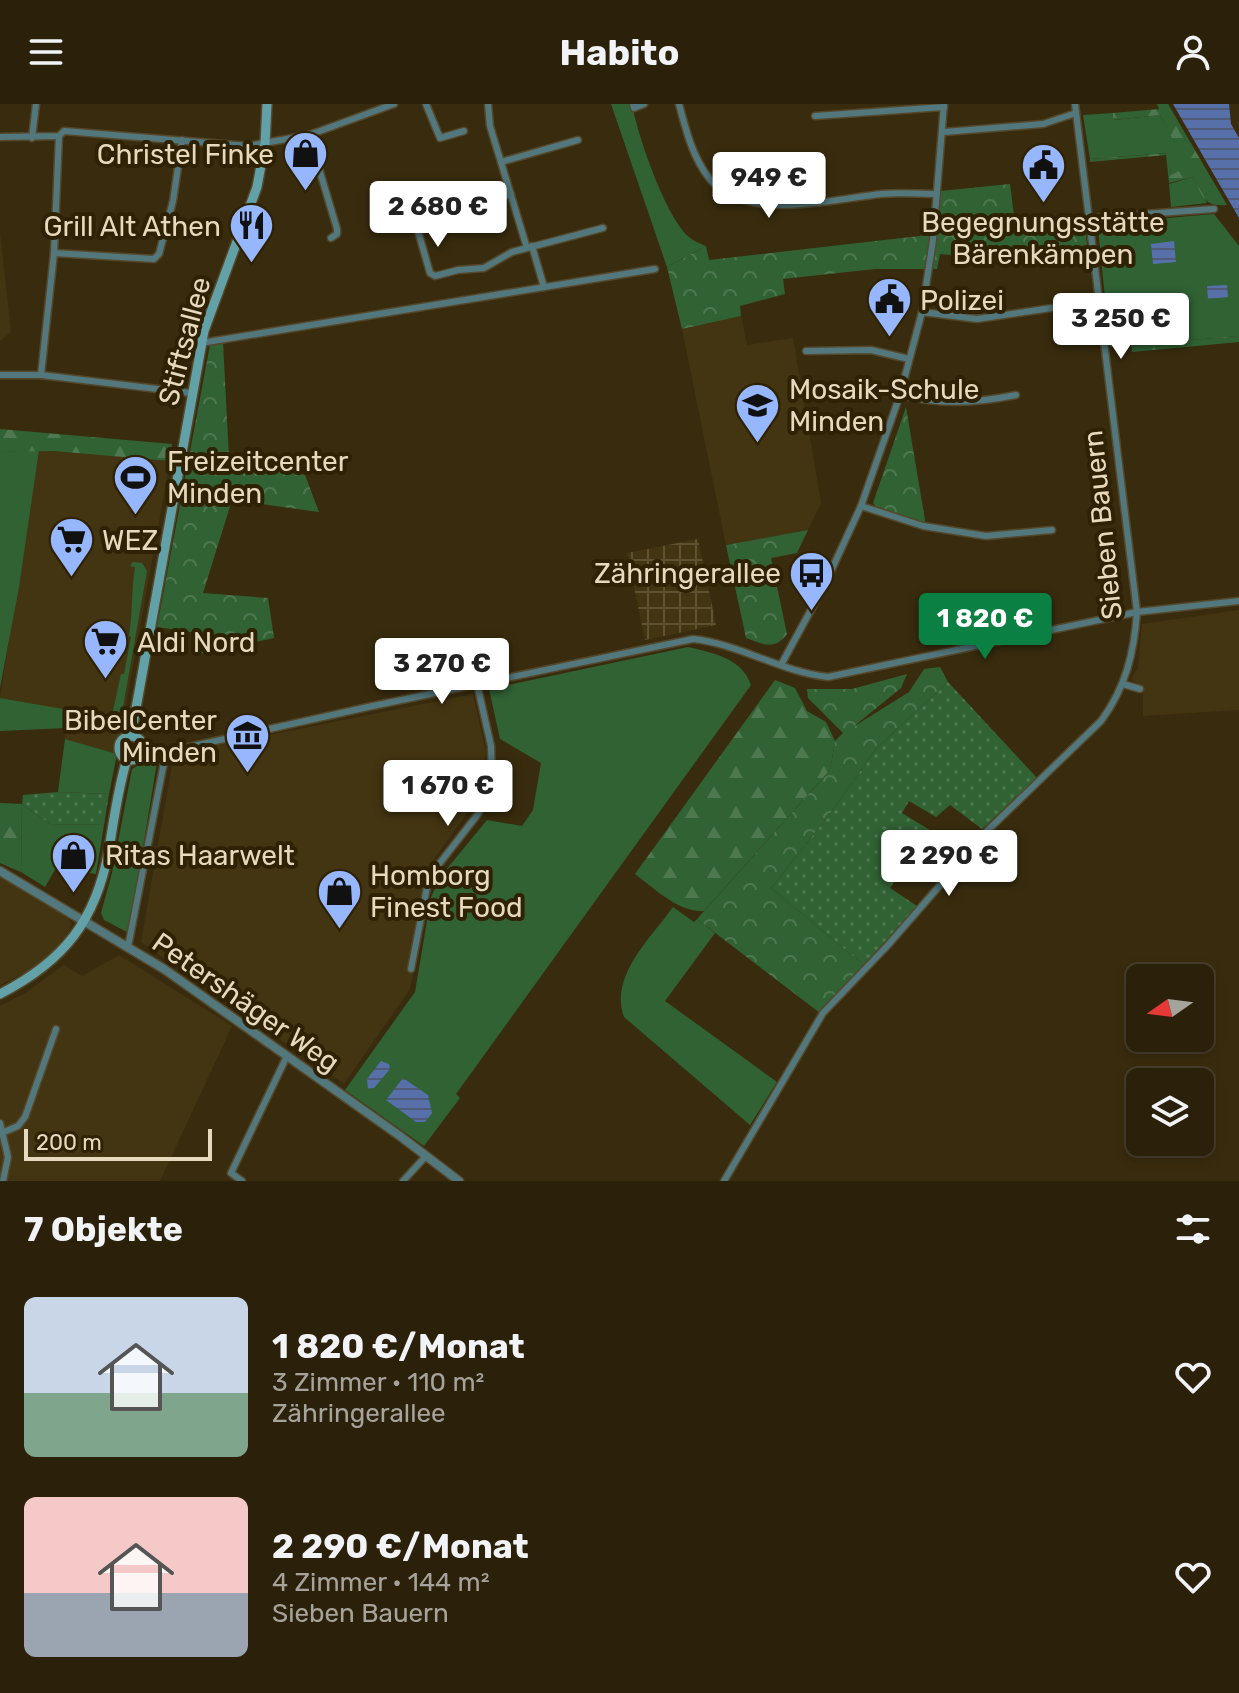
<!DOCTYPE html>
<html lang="de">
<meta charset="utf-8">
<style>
:root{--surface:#2b210a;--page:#332913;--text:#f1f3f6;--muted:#a6a39c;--line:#473e2b;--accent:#0b8043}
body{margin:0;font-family:Rubik,sans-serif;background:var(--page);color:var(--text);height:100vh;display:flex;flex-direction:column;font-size:30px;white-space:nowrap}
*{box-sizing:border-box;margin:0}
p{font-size:26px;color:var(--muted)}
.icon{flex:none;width:44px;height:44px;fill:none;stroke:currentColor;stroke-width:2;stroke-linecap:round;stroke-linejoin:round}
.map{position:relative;height:1077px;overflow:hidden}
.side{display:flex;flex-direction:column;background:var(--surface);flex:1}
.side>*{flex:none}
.needle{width:52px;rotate:256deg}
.buttons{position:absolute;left:1126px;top:860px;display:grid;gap:16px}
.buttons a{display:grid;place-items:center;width:88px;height:88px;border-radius:12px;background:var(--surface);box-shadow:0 4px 12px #0003,0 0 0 2px var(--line);font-size:40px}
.scale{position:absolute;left:24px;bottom:20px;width:188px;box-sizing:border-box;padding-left:8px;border:4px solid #e7d9bd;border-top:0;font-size:22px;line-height:28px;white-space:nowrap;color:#e7d9bd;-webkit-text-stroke:6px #2f2204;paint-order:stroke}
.price{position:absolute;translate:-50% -68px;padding:0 18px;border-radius:8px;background:#fff;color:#222;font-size:26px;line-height:52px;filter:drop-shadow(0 2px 4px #0008)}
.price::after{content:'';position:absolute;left:50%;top:48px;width:24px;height:18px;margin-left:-12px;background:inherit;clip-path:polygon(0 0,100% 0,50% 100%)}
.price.selected{background:var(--accent);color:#fff}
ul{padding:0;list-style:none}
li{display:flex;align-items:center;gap:24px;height:200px;padding:0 24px}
li span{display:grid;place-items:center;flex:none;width:224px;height:160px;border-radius:12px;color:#555}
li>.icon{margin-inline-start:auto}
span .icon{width:96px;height:96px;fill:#fffc;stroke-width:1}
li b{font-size:34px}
h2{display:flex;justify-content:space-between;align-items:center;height:96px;padding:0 24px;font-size:34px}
header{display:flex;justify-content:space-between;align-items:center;height:104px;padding:0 24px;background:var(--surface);font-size:36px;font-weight:700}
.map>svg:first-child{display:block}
.built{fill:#443512}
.industrial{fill:url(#industrial-grid)}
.grass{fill:#306234}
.forest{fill:url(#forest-firs)}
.park{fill:url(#park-crowns)}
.garden{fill:url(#garden-dots)}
.water{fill:url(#water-rules)}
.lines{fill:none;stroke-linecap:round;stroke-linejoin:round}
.minor-casing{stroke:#55482a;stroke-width:9}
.tertiary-casing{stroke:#55482a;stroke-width:11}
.secondary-casing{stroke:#55482a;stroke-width:12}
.minor{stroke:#52777c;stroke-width:6}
.tertiary{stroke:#52777c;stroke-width:8}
.secondary{stroke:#63a1a8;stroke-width:9}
.labels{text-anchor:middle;stroke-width:8;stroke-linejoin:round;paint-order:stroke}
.poi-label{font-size:28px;fill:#e7d9bd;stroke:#2f2204;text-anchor:start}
.street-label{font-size:28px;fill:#e7d9bd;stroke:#2f2204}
</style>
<header><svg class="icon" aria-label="menu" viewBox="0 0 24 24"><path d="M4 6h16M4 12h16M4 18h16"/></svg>Habito<svg class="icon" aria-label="person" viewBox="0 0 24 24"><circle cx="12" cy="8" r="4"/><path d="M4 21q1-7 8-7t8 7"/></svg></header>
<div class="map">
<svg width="1239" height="1077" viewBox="0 0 1239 1077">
<defs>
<pattern id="industrial-grid" width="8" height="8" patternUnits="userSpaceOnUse" patternTransform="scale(2)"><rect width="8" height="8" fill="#443512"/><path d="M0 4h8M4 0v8" fill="none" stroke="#5f5233"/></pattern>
<pattern id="forest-firs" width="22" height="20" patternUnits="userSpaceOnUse" patternTransform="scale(2)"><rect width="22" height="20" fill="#306234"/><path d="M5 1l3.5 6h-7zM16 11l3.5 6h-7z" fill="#4e784f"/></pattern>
<pattern id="park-crowns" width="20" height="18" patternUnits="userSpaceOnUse" patternTransform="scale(2)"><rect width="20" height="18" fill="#306234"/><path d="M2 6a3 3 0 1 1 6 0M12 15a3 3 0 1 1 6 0" fill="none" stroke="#4e784f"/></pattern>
<pattern id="garden-dots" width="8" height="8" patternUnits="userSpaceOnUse" patternTransform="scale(2)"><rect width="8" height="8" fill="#306234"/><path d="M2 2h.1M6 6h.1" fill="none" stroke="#4e784f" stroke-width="1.8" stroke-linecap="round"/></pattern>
<pattern id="water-rules" width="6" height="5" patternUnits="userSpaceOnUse" patternTransform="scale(2)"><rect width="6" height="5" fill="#5770a9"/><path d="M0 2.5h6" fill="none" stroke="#4f5b77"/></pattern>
</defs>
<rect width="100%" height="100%" fill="#392c0e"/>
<!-- built -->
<g class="built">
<polygon points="0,130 11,228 0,237"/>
<polygon points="741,212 747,241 793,234 821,399 808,426 726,441 682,225"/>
<polygon points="39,346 170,357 117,650 65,635 69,606 0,594"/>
<polygon points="1239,506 1239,606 1143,612 1143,584 1131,575 1138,564 1142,520"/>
<polygon points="473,590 486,649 477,695 432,758 432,781 410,885 344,980 141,838 174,650"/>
<polygon points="0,771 66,810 71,819 69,829 42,860 0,881"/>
<polygon points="119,851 232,922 160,1077 0,1077 0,902 24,890 64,861 82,872"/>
</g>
<!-- industrial -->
<polygon class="industrial" points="698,435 716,521 645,536 627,449"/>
<!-- grass -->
<g class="grass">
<path d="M611,0H632C637,30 666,114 689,133C693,137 701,140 706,142L667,163Z"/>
<polygon points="1113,9 1114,16 1160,11 1188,63 1171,71 1168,49 1090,55 1083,11"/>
<polygon points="1193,73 1207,99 1171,103 1169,80"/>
<polygon points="1214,110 1239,142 1239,232 1110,243 1098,124 1111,119"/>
<polygon points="39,346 19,483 0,584 0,348"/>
<path d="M133,458L142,459L147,467L120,620L117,626L109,625L121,570H124L131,533L129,532C133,507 131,487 135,463L130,462Z"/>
<path d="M688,543C713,549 742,554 751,581L456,990L460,994L424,1042L345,986L415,888L431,793L441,772L487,716L522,722L533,706L541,659L500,635L489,585Z"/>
<polygon points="0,594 69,606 66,624 0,627"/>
<polygon points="65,635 117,650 109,690 58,688"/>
<polygon points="146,657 157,658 129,829 104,816 101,809 112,769 132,665"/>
<polygon points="22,700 50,720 104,721 96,770 56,764 45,783 21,768"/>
<path d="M673,803L694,818L697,815L715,829L665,897L777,978L750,1021L624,913C609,872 651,834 673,803Z"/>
</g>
<!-- forest -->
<g class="forest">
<path d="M1157,0H1168L1227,101C1203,103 1203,92 1193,73L1169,79L1166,51L1090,58V55L1169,49L1171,71L1187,63L1160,11L1113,16V9L1159,5Z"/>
<polygon points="1239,232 1239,238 1132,248 1131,241"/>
<polygon points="0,325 172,340 170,357 53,347 0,348"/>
<path d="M775,576L795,584L807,607L826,618L835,637L830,666L704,807C679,809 654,784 635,770Z"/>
<polygon points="0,699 22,700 21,768 0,759"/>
</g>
<!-- park -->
<g class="park">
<polygon points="1010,80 1014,112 1040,128 1085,123 1087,141 980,154 940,150 937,165 875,165 783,175 785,190 740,202 741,212 682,225 667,163 706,142 709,156 937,130 941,87"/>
<polygon points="223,239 229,353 305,371 319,408 232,396 203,489 268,494 274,534 199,550 201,529 157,523 210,241"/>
<polygon points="906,303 926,422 877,404 873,399"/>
<path d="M808,426L797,449L771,454L787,530C775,547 762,540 746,534L726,441Z"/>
<polygon points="940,563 948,578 876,645 830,710 771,784 864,861 820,909 697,815 830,666 835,637 843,629 808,594 807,585 852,585 907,570 901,584 853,623 909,588 924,565"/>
</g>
<!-- garden -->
<g class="garden">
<polygon points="948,578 1037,674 982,725 950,701 936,713 909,697 902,709 964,747 937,779 906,761 890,784 917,802 864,861 771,784 830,710 876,645"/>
<polygon points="58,688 109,690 104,721 50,720 22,700 23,691"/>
</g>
<!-- water -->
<g class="water">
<polygon points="1173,0 1229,0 1231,20 1239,34 1239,114"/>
<polygon points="1174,137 1176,158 1153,160 1151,140"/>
<polygon points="1227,181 1228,193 1208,195 1207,182"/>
<polygon points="381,957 389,960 390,965 374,984 368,985 367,975"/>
<polygon points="403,974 428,991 432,1009 425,1018 416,1018 386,996"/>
</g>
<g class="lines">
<defs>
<g id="minor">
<polyline points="426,0 440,34 464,27"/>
<polyline points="488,0 490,22 527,144"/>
<polyline points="633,0 634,4 644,0"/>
<path d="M679,0C686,26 692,52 709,74C743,119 833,95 881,90C899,88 919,90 937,90"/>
<polyline points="815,12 944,3"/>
<polyline points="944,28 1043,20 1076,9"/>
<polyline points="309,31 337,125 337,130 331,134"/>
<polyline points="0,33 59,32 64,27 248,42 309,31 394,0"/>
<polyline points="32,34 36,0"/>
<polyline points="501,58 578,36"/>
<polyline points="511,90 416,120 430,169 435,172 458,166 484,164 512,148 603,124"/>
<polyline points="1089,114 1214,105"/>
<polyline points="532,142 544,183"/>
<polyline points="54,149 154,155 159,150 173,97 182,36"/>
<polyline points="922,208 977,215 1099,197"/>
<polyline points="201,239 655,165"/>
<polyline points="806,247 871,246 909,255"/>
<polyline points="0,271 41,271 191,289"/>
<polyline points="41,271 54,149 59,32"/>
<path d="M900,291C940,301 976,299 1016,291"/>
<polyline points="861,402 923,422 986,432 1052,426"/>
<polyline points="781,561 825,480 861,402 900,291 922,208 933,136 944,0"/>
<polyline points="1123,580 1140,585"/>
<path d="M143,645L166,648L368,603L693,535C740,540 781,568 828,573L1137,508L1239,497"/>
<polyline points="128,843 166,648"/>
<polyline points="411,865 429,773 478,710 492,677 491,642 477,580"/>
<polyline points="0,1019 8,1053 3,1077"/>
<polyline points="4,1028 18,1022 25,1013 56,925"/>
<polyline points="242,1077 231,1069 286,954"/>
<polyline points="403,1077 426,1052"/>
<path d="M724,1077L823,909L888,841L988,726L1101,617C1126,583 1134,549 1137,508L1075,0"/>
</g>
<polyline id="tertiary" points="0,767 164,865 400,1032 459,1077"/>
<g id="secondary">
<polyline points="131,632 204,227 257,83 265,40 267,0"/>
<circle cx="131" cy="644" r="12"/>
<path d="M0,890C64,857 96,817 109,745C114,715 118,684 127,655"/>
</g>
</defs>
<!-- minor casing -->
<use href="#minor" class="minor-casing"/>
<!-- tertiary casing -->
<use href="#tertiary" class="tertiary-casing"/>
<!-- secondary casing -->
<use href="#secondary" class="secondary-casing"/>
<!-- minor -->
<use href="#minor" class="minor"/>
<!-- tertiary -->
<use href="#tertiary" class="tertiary"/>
<!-- secondary -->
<use href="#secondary" class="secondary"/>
</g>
<!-- icons -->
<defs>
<symbol id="shop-pin" viewBox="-11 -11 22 30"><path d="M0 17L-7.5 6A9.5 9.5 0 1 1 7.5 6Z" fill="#96b6fd" stroke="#2f2204"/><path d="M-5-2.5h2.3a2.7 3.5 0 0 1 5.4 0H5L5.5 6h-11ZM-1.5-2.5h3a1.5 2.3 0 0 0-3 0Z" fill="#111"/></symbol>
<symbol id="civic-pin" viewBox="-11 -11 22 30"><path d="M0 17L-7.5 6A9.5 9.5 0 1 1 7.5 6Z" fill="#96b6fd" stroke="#2f2204"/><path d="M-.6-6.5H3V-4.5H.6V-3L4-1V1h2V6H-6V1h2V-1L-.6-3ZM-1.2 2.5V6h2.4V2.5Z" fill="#111"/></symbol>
<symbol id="restaurant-pin" viewBox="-11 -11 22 30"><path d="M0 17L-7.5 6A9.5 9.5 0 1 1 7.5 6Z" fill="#96b6fd" stroke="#2f2204"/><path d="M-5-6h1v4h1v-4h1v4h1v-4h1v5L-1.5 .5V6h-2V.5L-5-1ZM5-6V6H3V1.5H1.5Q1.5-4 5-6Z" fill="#111"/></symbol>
<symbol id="school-pin" viewBox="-11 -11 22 30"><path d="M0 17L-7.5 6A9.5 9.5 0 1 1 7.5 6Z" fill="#96b6fd" stroke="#2f2204"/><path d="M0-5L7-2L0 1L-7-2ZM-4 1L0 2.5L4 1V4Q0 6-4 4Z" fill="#111"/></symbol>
<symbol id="stadium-pin" viewBox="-11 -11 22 30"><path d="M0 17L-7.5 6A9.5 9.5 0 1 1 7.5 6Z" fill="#96b6fd" stroke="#2f2204"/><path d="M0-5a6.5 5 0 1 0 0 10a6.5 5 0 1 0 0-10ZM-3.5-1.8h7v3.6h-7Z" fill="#111"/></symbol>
<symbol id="supermarket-pin" viewBox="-11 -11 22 30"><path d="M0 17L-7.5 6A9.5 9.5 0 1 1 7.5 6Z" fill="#96b6fd" stroke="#2f2204"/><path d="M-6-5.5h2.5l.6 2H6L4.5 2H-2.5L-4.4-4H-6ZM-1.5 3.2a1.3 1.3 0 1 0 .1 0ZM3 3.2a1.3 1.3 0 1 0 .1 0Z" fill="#111"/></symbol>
<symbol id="bus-pin" viewBox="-11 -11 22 30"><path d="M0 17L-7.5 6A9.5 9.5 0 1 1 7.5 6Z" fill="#96b6fd" stroke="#2f2204"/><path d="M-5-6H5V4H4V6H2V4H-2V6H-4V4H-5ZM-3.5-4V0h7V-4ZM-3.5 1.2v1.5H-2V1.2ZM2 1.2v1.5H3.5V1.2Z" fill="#111"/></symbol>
<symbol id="museum-pin" viewBox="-11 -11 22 30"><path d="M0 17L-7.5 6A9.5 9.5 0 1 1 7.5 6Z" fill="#96b6fd" stroke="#2f2204"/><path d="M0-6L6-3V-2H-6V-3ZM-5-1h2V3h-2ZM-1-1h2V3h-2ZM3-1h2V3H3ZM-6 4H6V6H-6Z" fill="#111"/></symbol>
</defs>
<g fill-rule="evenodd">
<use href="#shop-pin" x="280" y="24" width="51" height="69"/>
<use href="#civic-pin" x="1018" y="36" width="51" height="69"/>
<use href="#restaurant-pin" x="226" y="96" width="51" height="69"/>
<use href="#civic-pin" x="864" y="170" width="51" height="69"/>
<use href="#school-pin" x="732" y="276" width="51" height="69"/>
<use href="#stadium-pin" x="110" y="348" width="51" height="69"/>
<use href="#supermarket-pin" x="46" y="410" width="51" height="69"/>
<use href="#bus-pin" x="786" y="444" width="51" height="69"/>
<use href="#supermarket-pin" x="80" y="512" width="51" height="69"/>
<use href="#museum-pin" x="222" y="606" width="51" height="69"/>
<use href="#shop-pin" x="48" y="726" width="51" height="69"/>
<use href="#shop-pin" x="314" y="762" width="51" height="69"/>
</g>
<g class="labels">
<!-- poi labels -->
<g class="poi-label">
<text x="274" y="60" text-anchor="end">Christel Finke</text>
<text x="1043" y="128" text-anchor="middle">Begegnungsstätte<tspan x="1043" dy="32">Bärenkämpen</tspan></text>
<text x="221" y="132" text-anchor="end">Grill Alt Athen</text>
<text x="920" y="206">Polizei</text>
<text x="789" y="295">Mosaik-Schule<tspan x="789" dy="32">Minden</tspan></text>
<text x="167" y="367">Freizeitcenter<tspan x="167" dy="32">Minden</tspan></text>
<text x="102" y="446">WEZ</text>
<text x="781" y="479" text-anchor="end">Zähringerallee</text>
<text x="137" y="548">Aldi Nord</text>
<text x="217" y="626" text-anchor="end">BibelCenter<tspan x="217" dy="32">Minden</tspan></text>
<text x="105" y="761">Ritas Haarwelt</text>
<text x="370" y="781">Homborg<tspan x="370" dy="32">Finest Food</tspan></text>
</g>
<!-- street labels -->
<g class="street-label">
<text transform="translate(184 237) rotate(-75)" y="10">Stiftsallee</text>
<text transform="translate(1102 421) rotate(-96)" y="10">Sieben Bauern</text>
<text transform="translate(246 898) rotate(35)" y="10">Petershäger Weg</text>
</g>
</g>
</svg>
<div class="buttons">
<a><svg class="needle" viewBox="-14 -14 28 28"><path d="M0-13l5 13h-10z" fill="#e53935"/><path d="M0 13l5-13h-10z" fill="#a6a39c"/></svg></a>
<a><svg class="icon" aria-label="layers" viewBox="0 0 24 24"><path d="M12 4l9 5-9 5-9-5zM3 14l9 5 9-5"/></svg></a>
</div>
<div class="scale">200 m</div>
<b class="price" style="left:769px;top:116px">949 €</b>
<b class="price" style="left:438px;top:145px">2 680 €</b>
<b class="price" style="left:1121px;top:257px">3 250 €</b>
<b class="price selected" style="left:985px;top:557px">1 820 €</b>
<b class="price" style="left:442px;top:602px">3 270 €</b>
<b class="price" style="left:448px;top:724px">1 670 €</b>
<b class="price" style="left:949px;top:794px">2 290 €</b>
</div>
<section class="side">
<h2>7 Objekte<svg class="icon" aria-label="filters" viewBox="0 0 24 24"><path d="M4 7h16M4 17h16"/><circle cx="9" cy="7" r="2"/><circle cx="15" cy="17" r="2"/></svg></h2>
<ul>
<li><span style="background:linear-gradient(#c9d6e8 60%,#7fa58c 0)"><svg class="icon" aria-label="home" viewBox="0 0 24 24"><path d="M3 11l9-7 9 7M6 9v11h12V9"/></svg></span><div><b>1 820 €/Monat</b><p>3 Zimmer · 110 m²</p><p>Zähringerallee</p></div><svg class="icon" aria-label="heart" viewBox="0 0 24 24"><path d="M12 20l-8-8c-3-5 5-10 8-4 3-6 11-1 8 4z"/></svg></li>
<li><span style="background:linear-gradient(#f6c9c9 60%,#9aa5b1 0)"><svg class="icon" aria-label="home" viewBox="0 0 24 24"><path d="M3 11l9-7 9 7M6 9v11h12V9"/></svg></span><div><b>2 290 €/Monat</b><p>4 Zimmer · 144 m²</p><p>Sieben Bauern</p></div><svg class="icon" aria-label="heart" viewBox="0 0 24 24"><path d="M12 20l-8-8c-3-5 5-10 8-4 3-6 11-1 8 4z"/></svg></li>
</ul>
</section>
